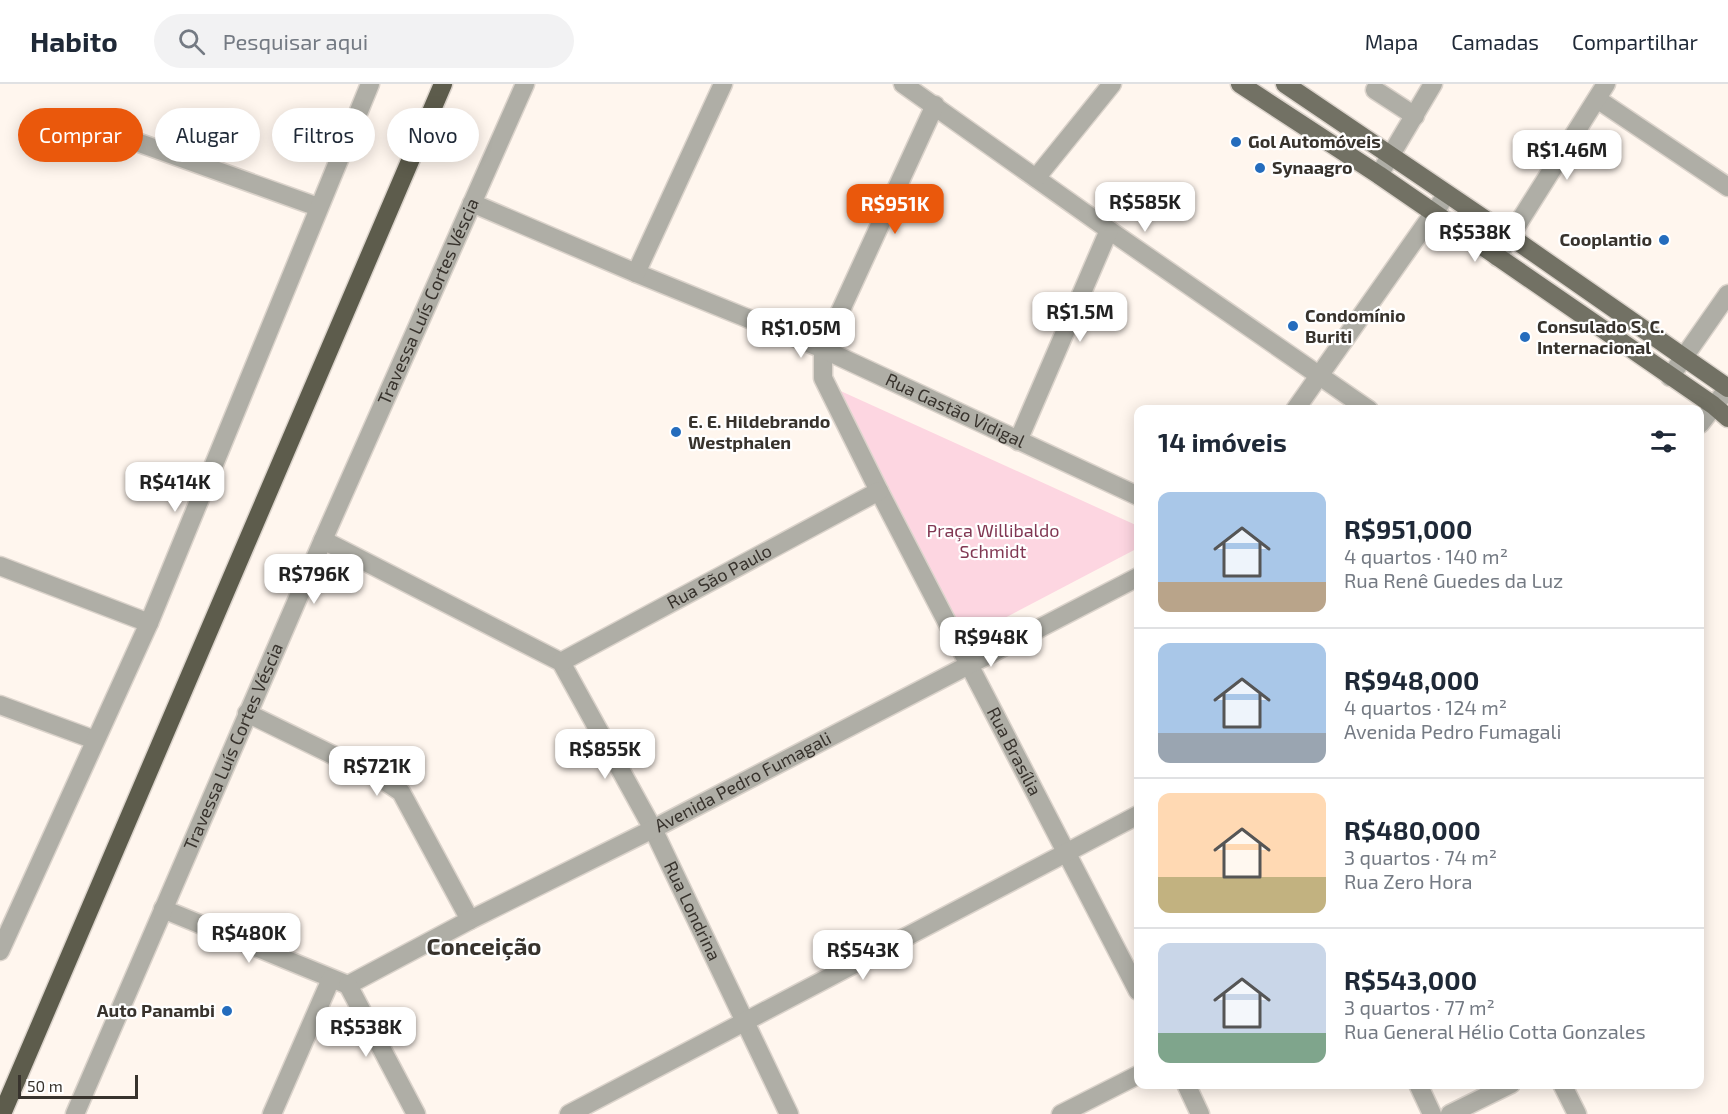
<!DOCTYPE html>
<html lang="pt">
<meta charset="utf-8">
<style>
:root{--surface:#fff;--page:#f2f2f3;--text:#1f2937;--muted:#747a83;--line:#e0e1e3;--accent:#ea580c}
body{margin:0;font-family:"Exo 2",sans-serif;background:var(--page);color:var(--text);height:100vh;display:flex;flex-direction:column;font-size:22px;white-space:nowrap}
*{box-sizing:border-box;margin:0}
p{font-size:20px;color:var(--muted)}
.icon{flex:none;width:33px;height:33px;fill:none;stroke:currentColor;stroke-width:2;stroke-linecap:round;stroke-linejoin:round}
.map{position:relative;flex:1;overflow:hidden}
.details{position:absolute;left:1134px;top:321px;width:570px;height:684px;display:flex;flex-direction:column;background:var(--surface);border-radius:12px;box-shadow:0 3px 15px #0003}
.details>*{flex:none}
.top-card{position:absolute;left:18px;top:24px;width:570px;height:54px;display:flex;gap:12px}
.scale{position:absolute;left:18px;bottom:15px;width:120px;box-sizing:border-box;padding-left:6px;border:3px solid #38332d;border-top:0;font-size:16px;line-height:21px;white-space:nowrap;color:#38332d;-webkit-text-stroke:4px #fff;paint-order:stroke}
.price{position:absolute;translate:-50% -51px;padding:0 14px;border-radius:12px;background:#fff;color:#222;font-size:20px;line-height:39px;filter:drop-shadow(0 2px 3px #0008)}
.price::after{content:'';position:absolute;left:50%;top:36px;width:18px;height:14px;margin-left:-9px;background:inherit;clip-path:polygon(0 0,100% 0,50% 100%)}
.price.current{background:var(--accent);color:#fff}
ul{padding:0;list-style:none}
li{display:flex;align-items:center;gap:18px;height:150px;padding:0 24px}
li+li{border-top:2px solid var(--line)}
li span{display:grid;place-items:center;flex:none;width:168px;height:120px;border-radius:12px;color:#555}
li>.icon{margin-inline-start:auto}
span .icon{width:72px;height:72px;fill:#fffc;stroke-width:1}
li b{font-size:26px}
h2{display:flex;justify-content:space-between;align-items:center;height:72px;padding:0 24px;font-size:26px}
.chip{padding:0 21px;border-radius:27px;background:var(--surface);box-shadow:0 3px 15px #0003;font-size:21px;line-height:54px}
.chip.current{background:var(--accent);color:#fff}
header{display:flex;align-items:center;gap:36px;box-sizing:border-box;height:84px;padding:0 30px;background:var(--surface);border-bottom:2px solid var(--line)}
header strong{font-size:28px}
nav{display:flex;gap:33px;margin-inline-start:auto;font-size:21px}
.search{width:420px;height:54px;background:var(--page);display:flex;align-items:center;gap:15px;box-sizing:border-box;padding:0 21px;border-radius:33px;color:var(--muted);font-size:22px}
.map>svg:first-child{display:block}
.green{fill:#fdd6e1}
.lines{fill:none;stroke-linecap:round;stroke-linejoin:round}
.minor-casing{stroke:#dbd3cb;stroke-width:21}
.major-casing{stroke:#dbd3cb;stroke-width:21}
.highway-casing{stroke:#dbd3cb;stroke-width:21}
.minor{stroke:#afaea6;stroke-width:18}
.major{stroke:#727164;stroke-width:18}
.highway{stroke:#5d5c4c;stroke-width:18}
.poi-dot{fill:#246cbd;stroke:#fff;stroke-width:2}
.labels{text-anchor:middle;stroke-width:4.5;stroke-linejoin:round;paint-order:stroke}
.poi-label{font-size:18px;font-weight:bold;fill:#38332d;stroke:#fff;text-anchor:start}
.street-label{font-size:18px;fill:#38332d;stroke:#fff}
.park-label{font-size:18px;fill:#813853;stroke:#fff}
.district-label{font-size:24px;font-weight:bold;fill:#38332d;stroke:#fff}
</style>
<header>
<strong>Habito</strong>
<div class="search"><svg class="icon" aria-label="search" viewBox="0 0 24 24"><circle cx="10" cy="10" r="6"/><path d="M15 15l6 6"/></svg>Pesquisar aqui</div>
<nav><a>Mapa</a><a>Camadas</a><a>Compartilhar</a></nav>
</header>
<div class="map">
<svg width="1728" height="1030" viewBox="0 0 1728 1030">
<rect width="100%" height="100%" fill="#fff6ee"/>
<!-- green -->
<polygon class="green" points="834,304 1138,442 1138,464 961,557"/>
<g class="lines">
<defs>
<g id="minor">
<polyline points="903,0 1109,146 1369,326"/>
<polyline points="1375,6 1415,32"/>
<polyline points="1597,15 1728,103"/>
<path id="s1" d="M935,21L823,265V294L879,407L1138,907"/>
<polyline points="81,38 318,123"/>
<polyline points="1379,91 1433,0"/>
<polyline points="1036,94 1112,0"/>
<path id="s2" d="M472,119L636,189L823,265L1138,412"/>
<polyline points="1497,173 1606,0"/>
<polyline points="636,189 723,0"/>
<polyline points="1670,293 1728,210"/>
<polyline points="1295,326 1447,110"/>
<polyline points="1700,340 1728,304"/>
<polyline points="1018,357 1109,146"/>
<path id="s3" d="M323,456L561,578L653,745L789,1030"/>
<polyline points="0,482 149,539"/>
<path id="s4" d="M561,578L879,407"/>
<polyline points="0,621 95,656"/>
<polyline points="247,629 380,694 401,708 470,836"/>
<polyline points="163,825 348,901"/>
<polyline points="0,867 149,539 370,0"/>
<path id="s5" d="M348,901L470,836L653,745L1138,493"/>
<polyline points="348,901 416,1030"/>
<polyline points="1186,1000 1200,1030"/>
<polyline points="1418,1000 1432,1030"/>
<polyline points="1562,1000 1577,1030"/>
<path id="s6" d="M75,1030L323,456L525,0"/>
<polyline points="272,1030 331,895"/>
<polyline points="569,1030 1138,731"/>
<polyline points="1061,1030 1138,991"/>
<polyline points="1450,1030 1511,1000"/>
</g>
<g id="major">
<polyline points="1240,0 1379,91 1713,321 1728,334"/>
<polyline points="1285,0 1511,153 1728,304"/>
</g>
<polyline id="highway" points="2,1030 443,0"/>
</defs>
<!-- minor casing -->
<use href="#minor" class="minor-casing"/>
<!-- major casing -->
<use href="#major" class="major-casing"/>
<!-- highway casing -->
<use href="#highway" class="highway-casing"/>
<!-- minor -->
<use href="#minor" class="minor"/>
<!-- major -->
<use href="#major" class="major"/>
<!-- highway -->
<use href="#highway" class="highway"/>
</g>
<!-- markers -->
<g class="poi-dot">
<circle cx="1236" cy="58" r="6"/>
<circle cx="1260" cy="84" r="6"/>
<circle cx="1664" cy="156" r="6"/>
<circle cx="1293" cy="242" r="6"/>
<circle cx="1525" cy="253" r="6"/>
<circle cx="676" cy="348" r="6"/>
<circle cx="227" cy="927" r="6"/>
</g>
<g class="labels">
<!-- poi labels -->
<g class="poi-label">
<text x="1248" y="64">Gol Automóveis</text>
<text x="1272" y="90">Synaagro</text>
<text x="1652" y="162" text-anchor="end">Cooplantio</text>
<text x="1305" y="238">Condomínio<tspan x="1305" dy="21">Buriti</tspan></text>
<text x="1537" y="249">Consulado S. C.<tspan x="1537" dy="21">Internacional</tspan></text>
<text x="688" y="344">E. E. Hildebrando<tspan x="688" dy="21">Westphalen</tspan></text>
<text x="215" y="933" text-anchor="end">Auto Panambi</text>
</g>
<!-- street labels -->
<g class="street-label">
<text dy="6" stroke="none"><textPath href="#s6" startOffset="886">Travessa Luís Cortes Véscia</textPath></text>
<text dy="6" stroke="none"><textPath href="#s2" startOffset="526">Rua Gastão Vidigal</textPath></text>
<text dy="6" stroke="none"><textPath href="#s4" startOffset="180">Rua São Paulo</textPath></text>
<text dy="6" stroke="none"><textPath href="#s6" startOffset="400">Travessa Luís Cortes Véscia</textPath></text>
<text dy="6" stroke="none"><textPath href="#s1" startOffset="717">Rua Brasília</textPath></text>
<text dy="6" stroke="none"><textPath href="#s5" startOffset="444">Avenida Pedro Fumagali</textPath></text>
<text dy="6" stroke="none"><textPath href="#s3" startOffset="549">Rua Londrina</textPath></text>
</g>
<!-- park labels -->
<g class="park-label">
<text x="993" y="453">Praça Willibaldo<tspan x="993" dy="21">Schmidt</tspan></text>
</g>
<!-- district labels -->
<g class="district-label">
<text x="484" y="871">Conceição</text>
</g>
</g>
</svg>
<div class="scale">50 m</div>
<b class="price" style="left:1567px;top:97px">R$1.46M</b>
<b class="price" style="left:1145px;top:149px">R$585K</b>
<b class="price current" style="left:895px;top:151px">R$951K</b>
<b class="price" style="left:1475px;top:179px">R$538K</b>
<b class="price" style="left:1080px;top:259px">R$1.5M</b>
<b class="price" style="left:801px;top:275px">R$1.05M</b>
<b class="price" style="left:175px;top:429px">R$414K</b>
<b class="price" style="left:314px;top:521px">R$796K</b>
<b class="price" style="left:991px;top:584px">R$948K</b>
<b class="price" style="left:605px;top:696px">R$855K</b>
<b class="price" style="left:377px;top:713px">R$721K</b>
<b class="price" style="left:249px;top:880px">R$480K</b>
<b class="price" style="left:863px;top:897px">R$543K</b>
<b class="price" style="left:366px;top:974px">R$538K</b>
<div class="top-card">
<a class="chip current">Comprar</a>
<a class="chip">Alugar</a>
<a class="chip">Filtros</a>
<a class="chip">Novo</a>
</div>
<section class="details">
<h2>14 imóveis<svg class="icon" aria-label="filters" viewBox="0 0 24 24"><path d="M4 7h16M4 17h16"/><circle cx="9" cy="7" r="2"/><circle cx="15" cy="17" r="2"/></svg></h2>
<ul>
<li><span style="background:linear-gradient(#a9c7e8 75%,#b9a48a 0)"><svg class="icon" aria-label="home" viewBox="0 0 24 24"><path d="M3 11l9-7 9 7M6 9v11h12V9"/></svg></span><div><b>R$951,000</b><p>4 quartos · 140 m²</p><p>Rua Renê Guedes da Luz</p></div></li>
<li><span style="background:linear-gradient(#a9c7e8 75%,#9aa5b1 0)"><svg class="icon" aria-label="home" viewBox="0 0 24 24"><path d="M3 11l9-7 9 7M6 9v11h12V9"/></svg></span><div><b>R$948,000</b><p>4 quartos · 124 m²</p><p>Avenida Pedro Fumagali</p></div></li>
<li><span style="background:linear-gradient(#ffd9b3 70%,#c2b280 0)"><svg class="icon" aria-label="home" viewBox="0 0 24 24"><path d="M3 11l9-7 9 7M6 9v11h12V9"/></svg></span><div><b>R$480,000</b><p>3 quartos · 74 m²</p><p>Rua Zero Hora</p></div></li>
<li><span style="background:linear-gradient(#c9d6e8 75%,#7fa58c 0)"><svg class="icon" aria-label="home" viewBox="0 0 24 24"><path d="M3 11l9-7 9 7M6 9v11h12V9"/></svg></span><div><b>R$543,000</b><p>3 quartos · 77 m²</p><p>Rua General Hélio Cotta Gonzales</p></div></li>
</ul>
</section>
</div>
